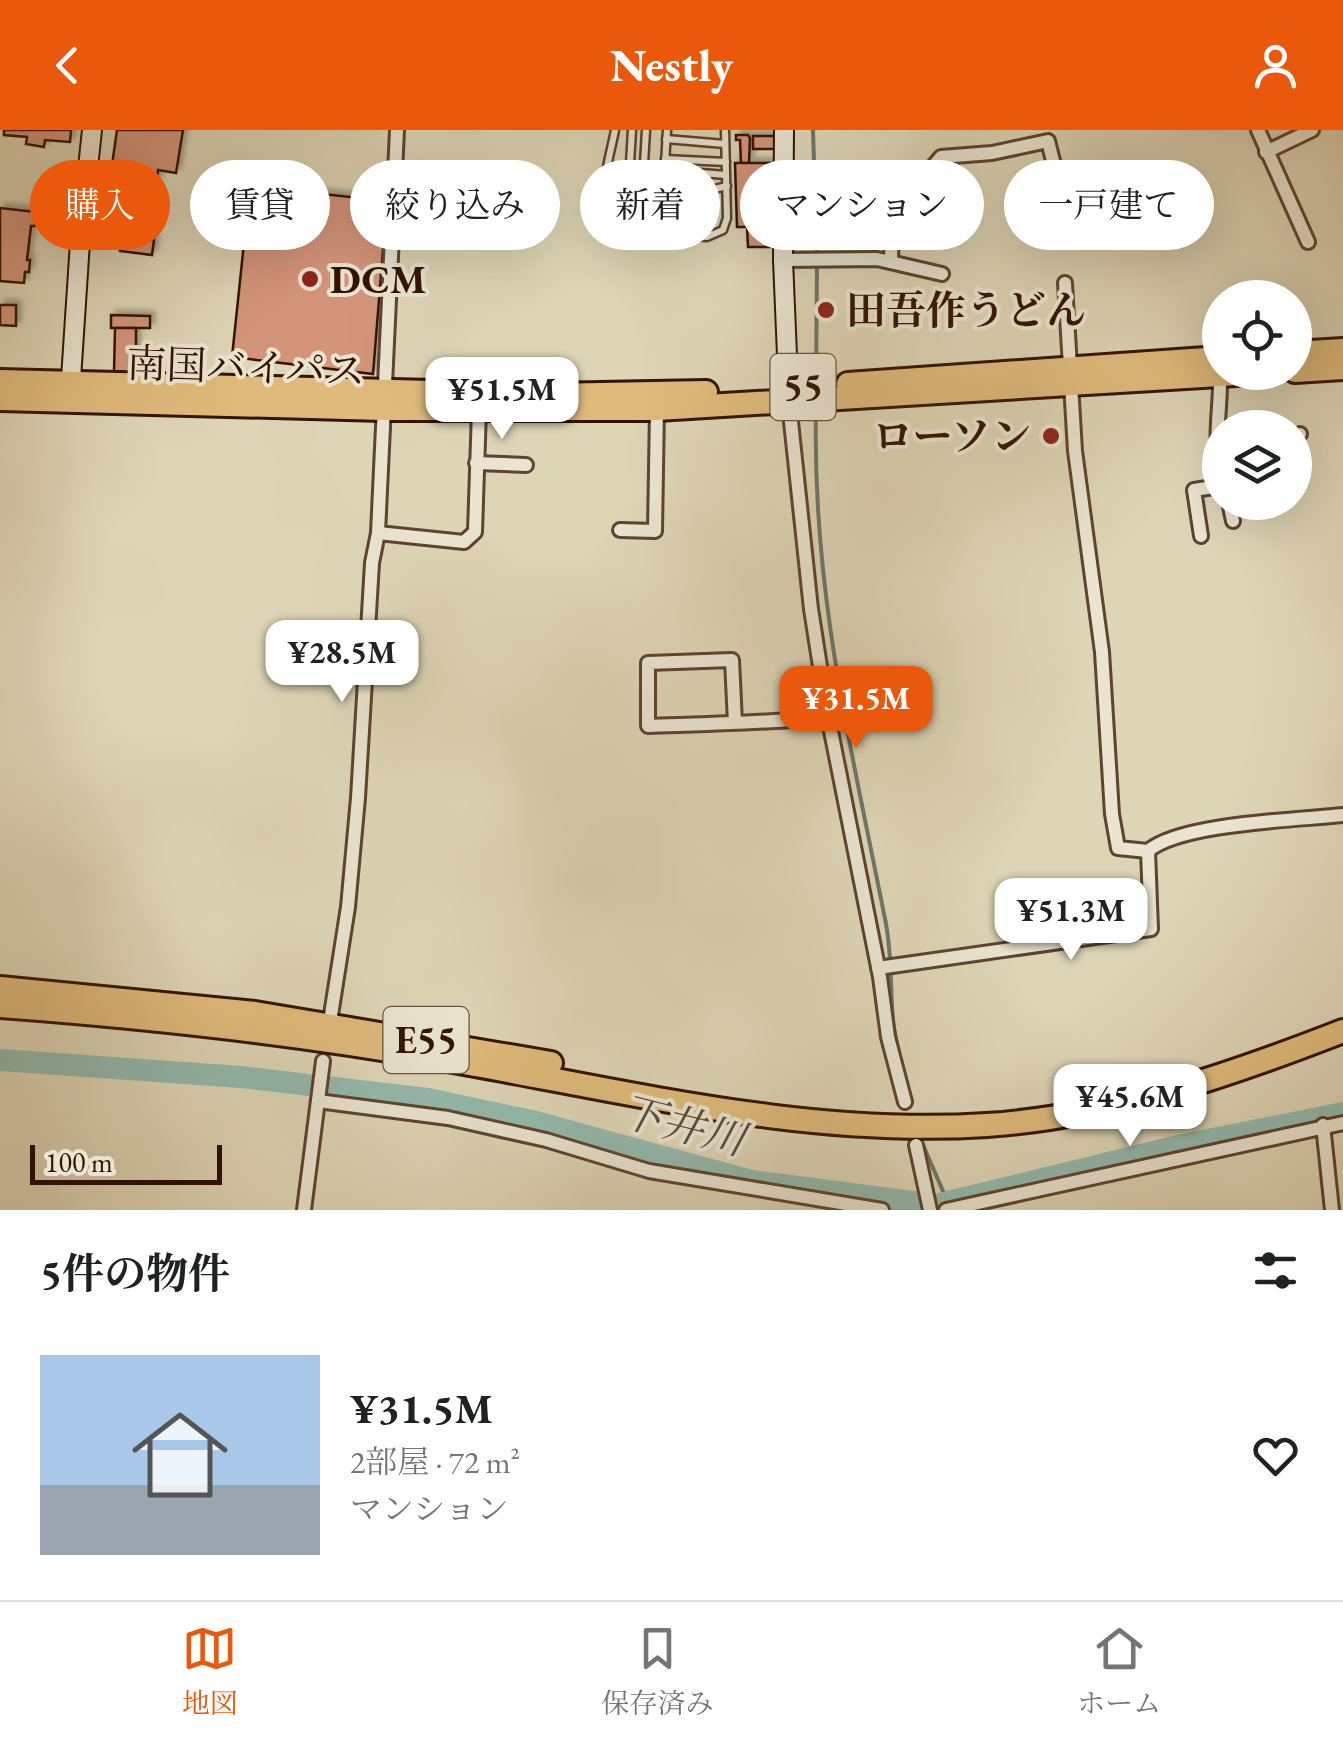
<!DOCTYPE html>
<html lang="ja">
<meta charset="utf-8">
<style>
:root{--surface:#fff;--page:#f2f2f2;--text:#202124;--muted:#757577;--line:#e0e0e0;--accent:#ea580c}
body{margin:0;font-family:"EB Garamond","Noto Serif JP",serif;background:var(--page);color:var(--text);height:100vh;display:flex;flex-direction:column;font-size:38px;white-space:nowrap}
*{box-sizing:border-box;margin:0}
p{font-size:32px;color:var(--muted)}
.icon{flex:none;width:55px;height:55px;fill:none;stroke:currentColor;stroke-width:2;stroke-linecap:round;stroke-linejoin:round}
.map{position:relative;height:1080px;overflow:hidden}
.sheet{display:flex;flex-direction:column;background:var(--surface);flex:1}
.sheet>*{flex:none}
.hud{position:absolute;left:30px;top:30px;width:1285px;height:90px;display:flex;gap:20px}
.fabs{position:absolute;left:1202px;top:150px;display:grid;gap:20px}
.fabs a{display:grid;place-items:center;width:110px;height:110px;border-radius:50%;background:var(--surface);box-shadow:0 10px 40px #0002;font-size:50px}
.scale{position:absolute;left:30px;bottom:25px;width:192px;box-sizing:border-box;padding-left:10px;border:5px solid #321301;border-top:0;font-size:28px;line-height:35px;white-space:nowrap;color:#321301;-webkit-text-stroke:8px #eae4d0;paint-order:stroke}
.price{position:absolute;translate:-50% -85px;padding:0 22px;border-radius:20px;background:#fff;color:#222;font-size:32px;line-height:65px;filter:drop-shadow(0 2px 5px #0008)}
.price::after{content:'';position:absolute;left:50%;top:60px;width:30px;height:22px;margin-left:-15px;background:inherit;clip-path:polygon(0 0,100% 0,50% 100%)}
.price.current{background:var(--accent);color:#fff}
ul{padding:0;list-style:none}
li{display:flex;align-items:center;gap:30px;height:250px;padding:0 40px}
li span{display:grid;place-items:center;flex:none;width:280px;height:200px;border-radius:0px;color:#555}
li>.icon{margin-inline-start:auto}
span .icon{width:120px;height:120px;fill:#fffc;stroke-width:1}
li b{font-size:42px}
h2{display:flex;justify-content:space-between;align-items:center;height:120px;padding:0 40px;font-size:42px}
.tag{padding:0 35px;border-radius:45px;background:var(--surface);box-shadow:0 10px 40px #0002;font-size:35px;line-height:90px}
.tag.current{background:var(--accent);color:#fff}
header{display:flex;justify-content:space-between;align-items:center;height:130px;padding:0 40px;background:var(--accent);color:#fff;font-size:45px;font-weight:800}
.tabs{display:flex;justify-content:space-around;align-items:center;height:140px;border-top:2px solid var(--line);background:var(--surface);font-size:28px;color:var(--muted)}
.tabs a{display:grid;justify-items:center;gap:5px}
.tabs .current{color:var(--accent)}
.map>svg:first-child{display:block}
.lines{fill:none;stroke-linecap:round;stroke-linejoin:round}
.stream{stroke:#6c7769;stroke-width:4}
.river{stroke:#93b9ae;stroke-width:22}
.building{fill:#d3947a;stroke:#321301;stroke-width:2.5;filter:url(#shadow)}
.lane-casing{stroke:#5d442e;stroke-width:11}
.street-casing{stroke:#5d442e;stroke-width:18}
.secondary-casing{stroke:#321301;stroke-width:22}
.highway-casing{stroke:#321301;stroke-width:28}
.lane{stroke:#eae4d0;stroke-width:6}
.street{stroke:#eae4d0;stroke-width:12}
.secondary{stroke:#eae4d0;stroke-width:18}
.highway{stroke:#dfba7b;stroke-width:22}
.poi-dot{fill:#8f2418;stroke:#eae4d0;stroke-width:4}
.labels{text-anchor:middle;stroke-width:8;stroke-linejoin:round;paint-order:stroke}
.shield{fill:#eae4d0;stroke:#69523f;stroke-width:2.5}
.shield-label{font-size:38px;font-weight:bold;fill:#321301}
.poi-label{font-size:40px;font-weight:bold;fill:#321301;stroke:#eae4d0;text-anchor:start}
.street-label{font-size:40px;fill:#321301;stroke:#eae4d0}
.water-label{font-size:42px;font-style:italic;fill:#544d3e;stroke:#eae4d0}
</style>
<header><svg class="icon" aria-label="back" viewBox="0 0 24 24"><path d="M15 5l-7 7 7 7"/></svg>Nestly<svg class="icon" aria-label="person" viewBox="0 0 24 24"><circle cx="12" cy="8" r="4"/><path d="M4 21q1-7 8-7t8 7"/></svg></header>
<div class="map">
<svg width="1343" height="1080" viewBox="0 0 1343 1080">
<defs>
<filter id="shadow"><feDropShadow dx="4.5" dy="-4.5" stdDeviation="2.5" flood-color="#0004"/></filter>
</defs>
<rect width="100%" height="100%" fill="#ded5b6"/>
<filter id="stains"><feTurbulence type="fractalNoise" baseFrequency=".002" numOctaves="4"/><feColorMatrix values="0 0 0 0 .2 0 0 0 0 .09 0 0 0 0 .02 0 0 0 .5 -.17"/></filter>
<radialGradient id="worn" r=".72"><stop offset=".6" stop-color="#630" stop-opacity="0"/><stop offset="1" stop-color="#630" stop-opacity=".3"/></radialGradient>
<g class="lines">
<!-- stream -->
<g class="stream">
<polyline points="813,0 817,125"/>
<polyline points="816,260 817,135"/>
<path d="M816,280C812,458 850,612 884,784C892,819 890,855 893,890C896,918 905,945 912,972"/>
<polyline points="923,1015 949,1075"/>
</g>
<!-- river -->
<polyline class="river" points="0,930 241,947 428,969 536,992 752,1051 936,1075 1178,1016 1343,983"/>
</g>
<!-- building -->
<g class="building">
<polygon points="4,0 71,0 70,12 45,10 44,17 26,14 27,7 4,5"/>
<polygon points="117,0 183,0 176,43 158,40 157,51 141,49 142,40 112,35"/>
<polygon points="736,5 748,5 750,8 749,33 741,33 740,10 736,10"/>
<rect x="753" y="6" width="23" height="13"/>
<polygon points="735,33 773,33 775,117 748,117 747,97 737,97"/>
<polygon points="250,56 387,71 373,244 232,227"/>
<polygon points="0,78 36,82 35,96 31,96 27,130 30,130 29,142 25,142 24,153 0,151"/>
<polygon points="121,106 154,110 152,125 120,121"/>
<polygon points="0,175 16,175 16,196 0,195"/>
<polygon points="111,185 150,186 150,198 111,198"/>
<polygon points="115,198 136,198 136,243 114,242"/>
</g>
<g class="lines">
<defs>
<g id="lane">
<path d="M615,0C610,28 590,84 619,101L707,107L723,100L727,88L725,0"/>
<polyline points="666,9 725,14"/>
<polyline points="665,29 726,32"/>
<polyline points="664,40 726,45"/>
<polyline points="661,94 669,94 679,88 681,58 695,54"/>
<polyline points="694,96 695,43"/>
<polyline points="694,97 708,90 710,60 727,56"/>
<polyline points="626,101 632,0"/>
<polyline points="640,102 646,0"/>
<polyline points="661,104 667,0"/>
</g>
<g id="street">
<polyline points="1258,0 1308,112"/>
<polyline points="1266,22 1312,0"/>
<polyline points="893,40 931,39 941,27 992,23 1048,11 1062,66"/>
<polyline points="785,51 893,40 891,132"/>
<polyline points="783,130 877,129 942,144"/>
<path d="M1065,153L1075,321L1102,522L1112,684L1118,718L1148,721C1180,693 1298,690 1343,685"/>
<polyline points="789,273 811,479 827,581 880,847 888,907 905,972"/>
<polyline points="1295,306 1300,304"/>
<polyline points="476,333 526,335"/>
<path d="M1220,333C1214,303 1221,276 1220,246"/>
<polyline points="1229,372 1233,391"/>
<polyline points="620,400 655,401 657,279"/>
<polyline points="378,403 464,412 475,402 479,280"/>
<polyline points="1201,406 1194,360 1220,356"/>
<path d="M735,593L732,530L648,533V596C708,594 768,593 828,587"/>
<polyline points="878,838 1151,799 1148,721"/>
<polyline points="331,885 348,777 358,668 372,433 378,403 397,0"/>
<polyline points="318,971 448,988 546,1010 649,1041 882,1080"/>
<polyline points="1323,995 1332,1080"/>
<polyline points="916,1015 930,1080"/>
<polyline points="304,1080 323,931"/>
<polyline points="946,1080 1343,993"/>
</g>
<g id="secondary">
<polyline points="784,0 783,130 789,273"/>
<polyline points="70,264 80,112 92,0"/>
</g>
<g id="highway">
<polyline points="1295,223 1343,220"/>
<polyline points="1295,241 1343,238"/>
<polyline points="0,251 549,265 706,262"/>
<polyline points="848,254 1220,228"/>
<polyline points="0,269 384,279 657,279 1269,242"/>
<polyline points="0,858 255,883 551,933"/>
<path d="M0,876C148,887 295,903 442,929C621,960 803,1007 987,995C1109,987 1230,945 1343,901"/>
</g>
</defs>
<!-- lane casing -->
<use href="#lane" class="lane-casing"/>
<!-- street casing -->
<use href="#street" class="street-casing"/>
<!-- secondary casing -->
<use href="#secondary" class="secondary-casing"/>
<!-- highway casing -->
<use href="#highway" class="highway-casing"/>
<!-- lane -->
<use href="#lane" class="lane"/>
<!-- street -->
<use href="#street" class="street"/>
<!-- secondary -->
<use href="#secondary" class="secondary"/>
<!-- highway -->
<use href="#highway" class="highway"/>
</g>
<!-- markers -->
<g class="poi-dot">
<circle cx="310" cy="149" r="10"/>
<circle cx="826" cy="180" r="10"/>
<circle cx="1051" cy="306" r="10"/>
</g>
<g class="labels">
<!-- shield labels -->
<g class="shield">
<rect x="770.5" y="224" width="65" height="66" rx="8"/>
<rect x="383.5" y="877" width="85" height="66" rx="8"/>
</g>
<g class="shield-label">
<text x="803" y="270">55</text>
<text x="426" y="923">E55</text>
</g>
<!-- poi labels -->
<g class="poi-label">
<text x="330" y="163">DCM</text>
<text x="846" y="194">田吾作うどん</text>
<text x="1031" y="320" text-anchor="end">ローソン</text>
</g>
<!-- street labels -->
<g class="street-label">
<text transform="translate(246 237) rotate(2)" y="14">南国バイパス</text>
</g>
<!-- water labels -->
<g class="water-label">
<text transform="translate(683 995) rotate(14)" y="15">下井川</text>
</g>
</g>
<rect width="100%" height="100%" filter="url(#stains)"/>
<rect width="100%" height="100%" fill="url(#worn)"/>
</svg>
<div class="fabs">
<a><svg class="icon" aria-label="locate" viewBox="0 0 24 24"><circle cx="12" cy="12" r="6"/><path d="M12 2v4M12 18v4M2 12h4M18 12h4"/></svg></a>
<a><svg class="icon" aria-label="layers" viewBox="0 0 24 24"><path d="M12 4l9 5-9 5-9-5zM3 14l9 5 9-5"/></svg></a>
</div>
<div class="scale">100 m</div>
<b class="price" style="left:502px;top:312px">¥51.5M</b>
<b class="price" style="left:342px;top:575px">¥28.5M</b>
<b class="price current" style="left:856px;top:621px">¥31.5M</b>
<b class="price" style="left:1071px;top:833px">¥51.3M</b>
<b class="price" style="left:1130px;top:1019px">¥45.6M</b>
<div class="hud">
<a class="tag current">購入</a>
<a class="tag">賃貸</a>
<a class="tag">絞り込み</a>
<a class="tag">新着</a>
<a class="tag">マンション</a>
<a class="tag">一戸建て</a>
</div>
</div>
<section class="sheet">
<h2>5件の物件<svg class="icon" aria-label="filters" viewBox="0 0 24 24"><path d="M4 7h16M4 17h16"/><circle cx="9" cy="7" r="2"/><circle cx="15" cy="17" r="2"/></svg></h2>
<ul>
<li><span style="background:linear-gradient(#a9c7e8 65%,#9aa5b1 0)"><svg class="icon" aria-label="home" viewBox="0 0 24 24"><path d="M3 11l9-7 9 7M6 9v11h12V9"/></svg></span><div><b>¥31.5M</b><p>2部屋 · 72 m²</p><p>マンション</p></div><svg class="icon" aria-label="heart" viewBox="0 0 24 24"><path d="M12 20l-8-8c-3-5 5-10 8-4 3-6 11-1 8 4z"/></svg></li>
</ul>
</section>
<nav class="tabs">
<a class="current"><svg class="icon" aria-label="map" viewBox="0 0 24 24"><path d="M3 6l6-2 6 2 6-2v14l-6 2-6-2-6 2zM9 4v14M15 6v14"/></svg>地図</a>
<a><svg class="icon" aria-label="saved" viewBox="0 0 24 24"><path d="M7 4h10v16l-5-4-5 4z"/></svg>保存済み</a>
<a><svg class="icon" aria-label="home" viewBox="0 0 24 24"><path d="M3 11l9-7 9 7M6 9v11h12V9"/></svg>ホーム</a>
</nav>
